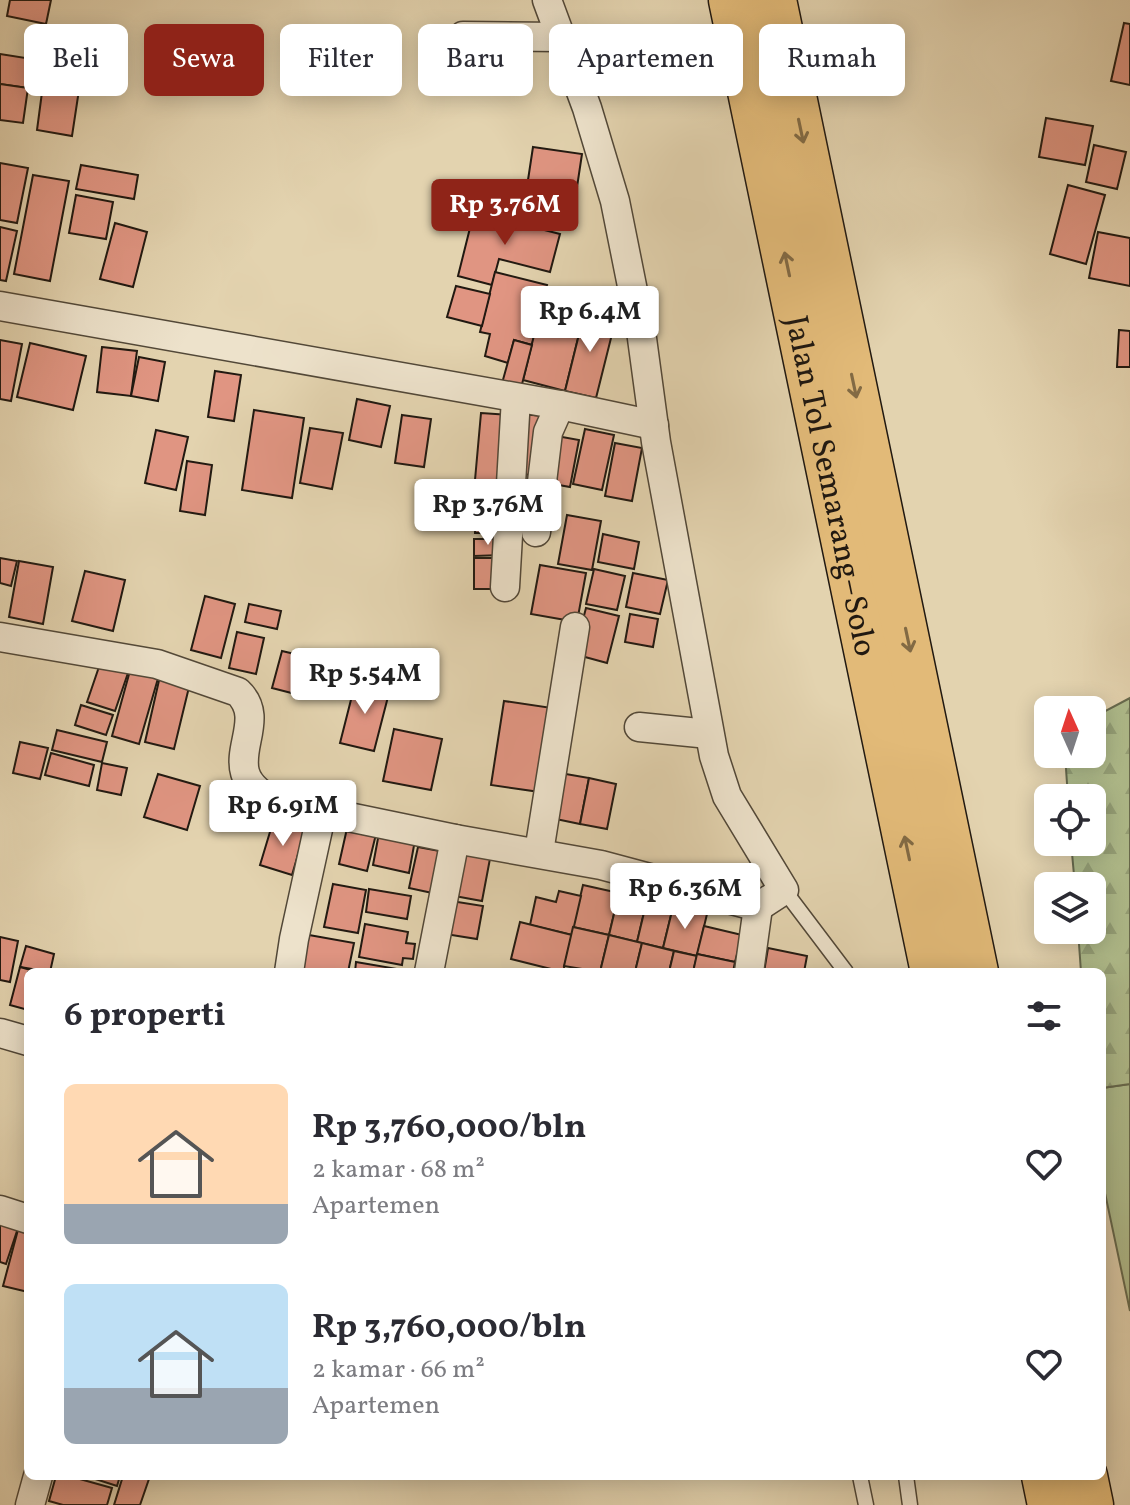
<!DOCTYPE html>
<html lang="id">
<meta charset="utf-8">
<style>
:root{--surface:#fff;--page:#f2f2f3;--text:#2b2b33;--muted:#7c7c81;--accent:#8f2418}
body{margin:0;font-family:Vollkorn,serif;background:var(--page);color:var(--text);height:100vh;display:flex;flex-direction:column;font-size:30px;white-space:nowrap}
*{box-sizing:border-box;margin:0}
p{font-size:26px;color:var(--muted)}
.icon{flex:none;width:44px;height:44px;fill:none;stroke:currentColor;stroke-width:2;stroke-linecap:round;stroke-linejoin:round}
.map{position:relative;flex:1;overflow:hidden}
.drawer{position:absolute;left:24px;top:968px;width:1082px;height:512px;display:flex;flex-direction:column;background:var(--surface);border-radius:12px;box-shadow:0 4px 20px #0003}
.drawer>*{flex:none}
.hud{position:absolute;left:24px;top:24px;width:1082px;height:72px;display:flex;gap:16px}
.needle{width:52px;rotate:357deg}
.controls{position:absolute;left:1034px;top:696px;display:grid;gap:16px}
.controls a{display:grid;place-items:center;width:72px;height:72px;border-radius:12px;background:var(--surface);box-shadow:0 4px 20px #0003;font-size:40px}
.price{position:absolute;translate:-50% -68px;padding:0 18px;border-radius:8px;background:#fff;color:#222;font-size:26px;line-height:52px;filter:drop-shadow(0 2px 4px #0008)}
.price::after{content:'';position:absolute;left:50%;top:48px;width:24px;height:18px;margin-left:-12px;background:inherit;clip-path:polygon(0 0,100% 0,50% 100%)}
.price.current{background:var(--accent);color:#fff}
ul{padding:0;list-style:none}
li{display:flex;align-items:center;gap:24px;height:200px;padding:0 40px}
li span{display:grid;place-items:center;flex:none;width:224px;height:160px;border-radius:12px;color:#555}
li>.icon{margin-inline-start:auto}
span .icon{width:96px;height:96px;fill:#fffc;stroke-width:1}
li b{font-size:34px}
h2{display:flex;justify-content:space-between;align-items:center;height:96px;padding:0 40px;font-size:34px}
.tag{padding:0 28px;border-radius:12px;background:var(--surface);box-shadow:0 4px 20px #0003;font-size:28px;line-height:72px}
.tag.current{background:var(--accent);color:#fff}
.map>svg:first-child{display:block}
.green{fill:#b0bd8d;stroke:#686b4f;stroke-width:2}
.forest{fill:url(#forest-firs);stroke:#686b4f;stroke-width:2}
.building{fill:#e09582;stroke:#211911;stroke-width:2}
.lines{fill:none;stroke-linecap:round;stroke-linejoin:round}
.lane-casing{stroke:#524838;stroke-width:17}
.street-casing{stroke:#524838;stroke-width:31}
.highway-casing{stroke:#211911;stroke-width:47}
.lane{stroke:#ede2cb;stroke-width:14}
.street{stroke:#ede2cb;stroke-width:28}
.highway{stroke:#e2ba78;stroke-width:44}
.oneway{stroke:#826a44}
.labels{text-anchor:middle;stroke-width:6;stroke-linejoin:round;paint-order:stroke}
.street-label{font-size:32px;fill:#211911;stroke:#ede2cb}
</style>
<div class="map">
<svg width="1130" height="1505" viewBox="0 0 1130 1505">
<defs>
<pattern id="forest-firs" width="22" height="20" patternUnits="userSpaceOnUse" patternTransform="scale(2)"><rect width="22" height="20" fill="#b0bd8d"/><path d="M5 1l3.5 6h-7zM16 11l3.5 6h-7z" fill="#97a279"/></pattern>
</defs>
<rect width="100%" height="100%" fill="#e3d3af"/>
<filter id="stains"><feTurbulence type="fractalNoise" baseFrequency=".0025" numOctaves="4"/><feColorMatrix values="0 0 0 0 .2 0 0 0 0 .09 0 0 0 0 .02 0 0 0 .5 -.17"/></filter>
<radialGradient id="worn" r=".72"><stop offset=".6" stop-color="#630" stop-opacity="0"/><stop offset="1" stop-color="#630" stop-opacity=".3"/></radialGradient>
<!-- green -->
<polygon class="green" points="1130,1084 1130,1311 1102,1179 1102,1088"/>
<!-- forest -->
<polygon class="forest" points="1130,698 1130,1084 1102,1088 1102,972 1081,972 1078,930 1092,930 1092,886 1075,886 1071,842 1092,842 1092,798 1068,798 1065,754 1092,754 1092,718"/>
<!-- building -->
<g class="building">
<polygon points="10,0 51,0 46,24 7,16"/>
<polygon points="1124,23 1130,24 1130,85 1111,81"/>
<polygon points="50,32 87,37 72,136 37,130"/>
<polygon points="0,54 32,59 28,88 0,84"/>
<polygon points="0,84 28,88 23,123 0,120"/>
<polygon points="1046,118 1093,126 1085,165 1039,157"/>
<polygon points="1094,145 1126,152 1117,189 1086,182"/>
<polygon points="533,147 582,154 577,187 528,180"/>
<polygon points="0,163 28,168 17,223 0,220"/>
<polygon points="81,165 138,175 134,199 76,189"/>
<polygon points="33,175 69,181 50,281 14,274"/>
<polygon points="528,180 577,187 573,220 523,213"/>
<polygon points="1068,185 1105,195 1086,264 1050,254"/>
<polygon points="76,195 113,202 106,239 69,233"/>
<polygon points="474,212 560,234 550,272 499,259 492,285 458,276"/>
<polygon points="115,223 147,232 133,287 100,279"/>
<polygon points="0,227 17,231 6,281 0,280"/>
<polygon points="1098,232 1130,238 1130,286 1089,278"/>
<polygon points="495,272 547,285 532,345 514,340 508,363 485,356 490,334 480,332"/>
<polygon points="456,286 490,294 482,326 447,317"/>
<polygon points="543,299 585,310 565,391 523,380"/>
<polygon points="585,310 616,318 596,398 565,391"/>
<polygon points="1119,330 1130,331 1130,367 1117,367"/>
<polygon points="0,340 22,344 11,401 0,399"/>
<polygon points="514,340 532,345 520,392 501,387"/>
<polygon points="30,343 86,356 73,410 17,397"/>
<polygon points="102,347 137,351 131,396 97,392"/>
<polygon points="139,357 165,362 158,401 131,396"/>
<polygon points="215,371 241,375 234,421 208,417"/>
<polygon points="357,399 390,406 381,447 349,440"/>
<polygon points="254,410 304,418 292,498 242,490"/>
<polygon points="481,413 511,415 505,482 475,480"/>
<polygon points="519,414 545,416 539,476 513,473"/>
<polygon points="402,415 431,419 424,467 395,463"/>
<polygon points="310,428 343,433 332,489 300,483"/>
<polygon points="585,429 614,435 602,490 573,484"/>
<polygon points="156,430 188,437 176,490 145,483"/>
<polygon points="551,435 579,440 570,487 542,482"/>
<polygon points="615,443 642,448 632,501 605,496"/>
<polygon points="187,461 212,465 205,515 180,511"/>
<polygon points="475,483 507,485 506,507 474,506"/>
<polygon points="476,511 505,511 505,533 475,533"/>
<polygon points="567,515 601,521 592,570 558,564"/>
<polygon points="603,534 639,542 634,569 598,562"/>
<polygon points="474,539 503,539 503,555 474,556"/>
<polygon points="0,558 17,561 11,586 0,583"/>
<rect x="474" y="558" width="27" height="31"/>
<polygon points="19,561 53,567 43,624 9,617"/>
<polygon points="540,565 586,573 577,622 531,614"/>
<polygon points="594,569 625,576 617,610 586,604"/>
<polygon points="85,571 125,580 113,631 72,621"/>
<polygon points="633,573 668,580 660,614 626,607"/>
<polygon points="205,596 235,604 221,658 191,650"/>
<polygon points="249,604 281,611 277,629 245,622"/>
<polygon points="586,608 619,616 607,663 574,654"/>
<polygon points="630,614 658,619 653,647 625,642"/>
<polygon points="237,632 264,638 256,674 229,668"/>
<polygon points="282,651 320,660 311,698 272,688"/>
<polygon points="101,661 129,670 115,711 87,702"/>
<polygon points="131,667 159,675 139,744 112,736"/>
<polygon points="160,676 190,683 174,749 145,742"/>
<polygon points="356,680 390,689 374,751 340,743"/>
<polygon points="504,701 552,708 540,792 491,785"/>
<polygon points="81,705 113,715 106,735 75,725"/>
<polygon points="394,729 442,739 431,790 383,781"/>
<polygon points="57,730 107,742 102,762 52,750"/>
<polygon points="20,742 48,748 40,779 13,773"/>
<polygon points="51,753 94,765 89,786 45,775"/>
<polygon points="102,763 127,768 121,795 97,790"/>
<polygon points="560,773 589,778 580,824 551,818"/>
<polygon points="158,774 200,786 187,830 144,817"/>
<polygon points="589,778 616,784 607,829 580,824"/>
<polygon points="273,822 305,831 292,875 260,865"/>
<polygon points="348,824 377,830 367,871 339,864"/>
<polygon points="379,833 415,840 409,873 373,865"/>
<polygon points="460,842 492,848 482,901 449,895"/>
<polygon points="418,847 445,852 437,894 409,888"/>
<polygon points="333,884 366,890 358,933 324,927"/>
<polygon points="583,885 619,893 609,935 573,927"/>
<polygon points="369,889 411,896 407,919 366,912"/>
<polygon points="559,891 581,896 572,935 530,925 536,897 556,902"/>
<polygon points="619,893 647,900 637,942 609,935"/>
<polygon points="445,900 483,906 477,939 439,933"/>
<polygon points="647,900 673,907 663,948 637,942"/>
<polygon points="673,907 707,914 697,956 663,948"/>
<polygon points="520,922 572,935 563,972 511,959"/>
<polygon points="365,924 408,932 406,943 415,944 413,959 403,958 402,965 359,957"/>
<polygon points="704,926 742,935 735,962 697,954"/>
<polygon points="573,927 609,935 600,972 564,966"/>
<polygon points="309,935 354,943 348,972 319,972 302,969"/>
<polygon points="609,935 642,943 635,972 600,972"/>
<polygon points="0,937 18,941 10,982 0,980"/>
<polygon points="642,943 674,951 669,972 635,972"/>
<polygon points="26,946 54,954 50,972 20,967"/>
<polygon points="768,948 807,956 804,972 764,972"/>
<polygon points="674,951 697,956 693,972 669,972"/>
<polygon points="697,954 735,962 733,972 693,972"/>
<polygon points="356,962 409,971 409,972 355,972"/>
<polygon points="20,967 38,972 28,972 28,1010 10,1005"/>
<polygon points="0,1215 20,1222 6,1264 0,1262"/>
<polygon points="19,1226 28,1228 28,1292 3,1286"/>
<polygon points="56,1476 69,1476 112,1488 107,1505 63,1505 49,1501"/>
<polygon points="86,1476 120,1476 117,1486"/>
<polygon points="123,1476 150,1476 140,1505 114,1505"/>
</g>
<g class="lines">
<defs>
<g id="lane">
<polyline points="784,890 846,972"/>
<polyline points="860,1476 866,1505"/>
<polyline points="906,1476 910,1505"/>
</g>
<g id="street">
<polyline points="463,36 561,37"/>
<polyline points="0,306 560,405 654,425"/>
<polyline points="536,532 548,432 560,405"/>
<polyline points="505,587 516,398"/>
<path d="M0,637L157,664L238,692C274,726 208,771 276,802L455,839L601,865L758,907L784,890L727,796L714,756L656,442L641,331L615,201L587,108L547,0"/>
<polyline points="639,727 709,734"/>
<polyline points="539,852 575,627"/>
<polyline points="289,972 294,939 322,811"/>
<polyline points="429,972 455,839"/>
<polyline points="749,972 758,907"/>
<polyline points="0,1033 28,1041"/>
<polyline points="0,1210 28,1219"/>
<polyline points="30,1505 38,1476"/>
</g>
<g id="highway">
<path id="s1" d="M731,0L933,972"/>
<polyline points="774,0 976,972"/>
<polyline points="1044,1476 1050,1505"/>
<polyline points="1085,1476 1091,1505"/>
</g>
</defs>
<!-- lane casing -->
<use href="#lane" class="lane-casing"/>
<!-- street casing -->
<use href="#street" class="street-casing"/>
<!-- highway casing -->
<use href="#highway" class="highway-casing"/>
<!-- lane -->
<use href="#lane" class="lane"/>
<!-- street -->
<use href="#street" class="street"/>
<!-- highway -->
<use href="#highway" class="highway"/>
</g>
<!-- one-way arrows -->
<defs><path id="oneway-shaft" d="M-6 0H5M1.5-3L5.5 0L1.5 3" fill="none" stroke-width="1.6" stroke-linecap="round" stroke-linejoin="round" transform="scale(2)"/></defs>
<g class="oneway">
<use href="#oneway-shaft" transform="translate(801 131) rotate(78)"/>
<use href="#oneway-shaft" transform="translate(787 264) rotate(-102)"/>
<use href="#oneway-shaft" transform="translate(854 386) rotate(78)"/>
<use href="#oneway-shaft" transform="translate(908 640) rotate(78)"/>
<use href="#oneway-shaft" transform="translate(907 848) rotate(-102)"/>
</g>
<g class="labels">
<!-- street labels -->
<g class="street-label">
<text dy="11" stroke="none"><textPath href="#s1" startOffset="496">Jalan Tol Semarang–Solo</textPath></text>
</g>
</g>
<rect width="100%" height="100%" filter="url(#stains)"/>
<rect width="100%" height="100%" fill="url(#worn)"/>
</svg>
<div class="controls">
<a><svg class="needle" viewBox="-14 -14 28 28"><path d="M0-13l5 13h-10z" fill="#e53935"/><path d="M0 13l5-13h-10z" fill="#7c7c81"/></svg></a>
<a><svg class="icon" aria-label="locate" viewBox="0 0 24 24"><circle cx="12" cy="12" r="6"/><path d="M12 2v4M12 18v4M2 12h4M18 12h4"/></svg></a>
<a><svg class="icon" aria-label="layers" viewBox="0 0 24 24"><path d="M12 4l9 5-9 5-9-5zM3 14l9 5 9-5"/></svg></a>
</div>
<b class="price current" style="left:505px;top:247px">Rp 3.76M</b>
<b class="price" style="left:590px;top:354px">Rp 6.4M</b>
<b class="price" style="left:488px;top:547px">Rp 3.76M</b>
<b class="price" style="left:365px;top:716px">Rp 5.54M</b>
<b class="price" style="left:283px;top:848px">Rp 6.91M</b>
<b class="price" style="left:685px;top:931px">Rp 6.36M</b>
<div class="hud">
<a class="tag">Beli</a>
<a class="tag current">Sewa</a>
<a class="tag">Filter</a>
<a class="tag">Baru</a>
<a class="tag">Apartemen</a>
<a class="tag">Rumah</a>
</div>
<section class="drawer">
<h2>6 properti<svg class="icon" aria-label="filters" viewBox="0 0 24 24"><path d="M4 7h16M4 17h16"/><circle cx="9" cy="7" r="2"/><circle cx="15" cy="17" r="2"/></svg></h2>
<ul>
<li><span style="background:linear-gradient(#ffd9b3 75%,#9aa5b1 0)"><svg class="icon" aria-label="home" viewBox="0 0 24 24"><path d="M3 11l9-7 9 7M6 9v11h12V9"/></svg></span><div><b>Rp 3,760,000/bln</b><p>2 kamar · 68 m²</p><p>Apartemen</p></div><svg class="icon" aria-label="heart" viewBox="0 0 24 24"><path d="M12 20l-8-8c-3-5 5-10 8-4 3-6 11-1 8 4z"/></svg></li>
<li><span style="background:linear-gradient(#bfe0f5 65%,#9aa5b1 0)"><svg class="icon" aria-label="home" viewBox="0 0 24 24"><path d="M3 11l9-7 9 7M6 9v11h12V9"/></svg></span><div><b>Rp 3,760,000/bln</b><p>2 kamar · 66 m²</p><p>Apartemen</p></div><svg class="icon" aria-label="heart" viewBox="0 0 24 24"><path d="M12 20l-8-8c-3-5 5-10 8-4 3-6 11-1 8 4z"/></svg></li>
</ul>
</section>
</div>
